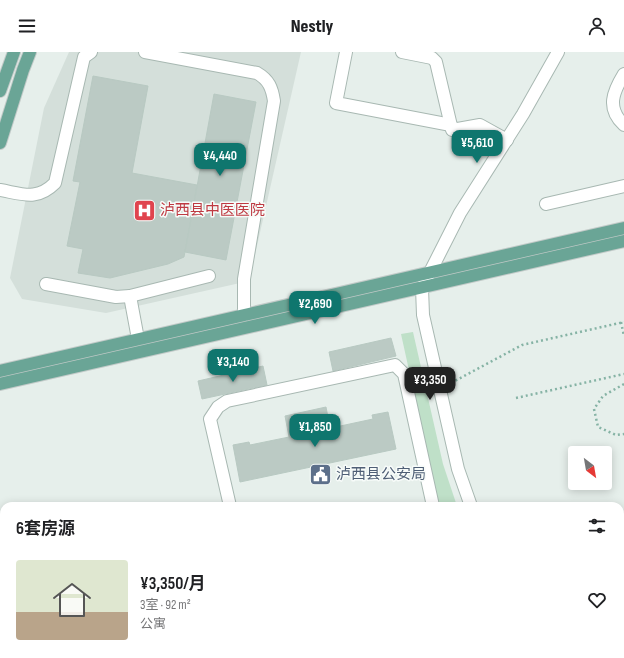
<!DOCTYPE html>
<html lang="zh">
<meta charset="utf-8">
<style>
:root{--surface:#fff;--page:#f2f2f2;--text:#202124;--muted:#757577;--line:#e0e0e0;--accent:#0f766e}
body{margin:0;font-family:"Sofia Sans Condensed","Noto Sans SC",sans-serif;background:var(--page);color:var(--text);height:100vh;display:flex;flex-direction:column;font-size:15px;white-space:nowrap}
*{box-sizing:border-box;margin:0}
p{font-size:13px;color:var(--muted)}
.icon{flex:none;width:22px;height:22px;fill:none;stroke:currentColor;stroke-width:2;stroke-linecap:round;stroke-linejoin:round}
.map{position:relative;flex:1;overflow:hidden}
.panel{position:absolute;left:0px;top:450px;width:624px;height:156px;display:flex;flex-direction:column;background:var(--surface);border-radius:12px 12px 0 0;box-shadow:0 2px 10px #0003}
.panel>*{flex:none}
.needle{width:26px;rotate:149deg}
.buttons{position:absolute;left:568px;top:394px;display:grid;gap:8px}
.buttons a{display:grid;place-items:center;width:44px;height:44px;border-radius:4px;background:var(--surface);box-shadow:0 2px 10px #0003;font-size:20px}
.price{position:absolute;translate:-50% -34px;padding:0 9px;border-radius:8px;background:var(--accent);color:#fff;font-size:13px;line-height:26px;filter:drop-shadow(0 1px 2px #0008)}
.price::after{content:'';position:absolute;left:50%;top:24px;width:12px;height:9px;margin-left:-6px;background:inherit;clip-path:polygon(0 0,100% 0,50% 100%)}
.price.active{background:#222;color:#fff}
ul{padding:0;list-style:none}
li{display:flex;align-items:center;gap:12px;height:100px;padding:0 16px}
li+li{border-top:1px solid var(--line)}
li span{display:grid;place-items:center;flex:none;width:112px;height:80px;border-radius:4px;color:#555}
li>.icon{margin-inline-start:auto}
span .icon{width:48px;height:48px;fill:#fffc;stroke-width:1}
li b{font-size:17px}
h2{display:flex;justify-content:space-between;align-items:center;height:48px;padding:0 16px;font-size:17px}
header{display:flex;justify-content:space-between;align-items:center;height:52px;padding:0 16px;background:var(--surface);font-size:18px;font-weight:800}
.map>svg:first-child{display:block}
.built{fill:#d4dfda}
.green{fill:#bfe0c8}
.building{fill:#bbcac4;stroke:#b8c9c2}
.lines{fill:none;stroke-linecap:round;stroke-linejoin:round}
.minor-casing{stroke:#a8b8b2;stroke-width:14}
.major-casing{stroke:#c2cac8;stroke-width:14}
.path{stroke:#86b3a5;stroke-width:2.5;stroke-dasharray:2 3;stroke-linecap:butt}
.minor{stroke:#fff;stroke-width:12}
.major{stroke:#6aa596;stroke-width:12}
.labels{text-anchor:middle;stroke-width:3;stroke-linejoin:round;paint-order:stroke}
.health-label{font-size:15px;fill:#be3a42;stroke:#f7fbf9;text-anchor:start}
.service-label{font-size:15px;fill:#4e5e75;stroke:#f7fbf9;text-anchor:start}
</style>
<header><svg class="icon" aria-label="menu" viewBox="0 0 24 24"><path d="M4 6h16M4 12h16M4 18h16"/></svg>Nestly<svg class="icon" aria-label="person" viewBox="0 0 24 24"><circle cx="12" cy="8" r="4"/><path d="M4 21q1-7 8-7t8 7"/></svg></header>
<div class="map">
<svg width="624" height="606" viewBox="0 0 624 606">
<rect width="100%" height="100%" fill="#e6efeb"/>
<!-- built -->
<g class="built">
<polygon points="69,0 301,0 249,229 106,261 22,247 10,226 44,56"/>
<polygon points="572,602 607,602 617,606 571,606"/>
</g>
<!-- green -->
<polygon class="green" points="413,280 443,412 457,454 439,454 401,282"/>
<!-- building -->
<g class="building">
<polygon points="93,24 148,34 132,121 197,133 184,205 168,212 110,226 78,221 83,197 67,194 80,130 73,129"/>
<polygon points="214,42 256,50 226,208 185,200"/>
<polygon points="391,286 396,304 333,319 329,300"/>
<polygon points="263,314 267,333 202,347 198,329"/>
<polygon points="326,355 330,376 289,385 285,364"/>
<polygon points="388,360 396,397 240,430 233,393 249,390 250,393 289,385 373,367 372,363"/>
</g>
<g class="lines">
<defs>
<g id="minor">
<path d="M145,0L257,21C269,28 272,36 274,49L244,227V263"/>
<polyline points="346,0 336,51 451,73"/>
<polyline points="402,0 432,6 436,10 452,78 480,73 507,88"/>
<path d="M624,22C613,40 606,56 624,73"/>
<path d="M0,138C23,142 37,149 55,131L84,5L91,0"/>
<polyline points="546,152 624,134"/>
<polyline points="46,232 116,245 130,244 209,224"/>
<polyline points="130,244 138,287"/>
<polyline points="230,454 210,367 218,355 227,349 395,313 404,322 433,454"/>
<polyline points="471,454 458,417 423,263 422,236 460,161 523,62 558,0"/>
<polyline points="620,470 624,469"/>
<polyline points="620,593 624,595"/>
<polyline points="559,606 561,602"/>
</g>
<g id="major">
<polyline points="0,39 14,0"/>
<polyline points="0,91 23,18 30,0"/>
<polyline points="0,319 624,176"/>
<polyline points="0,332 624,189"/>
<polyline points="0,579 4,589"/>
<polyline points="9,602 11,606"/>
</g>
</defs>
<!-- minor casing -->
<use href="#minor" class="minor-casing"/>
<!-- major casing -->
<use href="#major" class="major-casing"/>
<!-- path -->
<g class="path">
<polyline points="621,270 624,284"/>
<polyline points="451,331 522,293 624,270"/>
<polyline points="624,332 603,344 594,357 598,375 616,383 624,382"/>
<polyline points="516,346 624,322"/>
</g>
<!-- minor -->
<use href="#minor" class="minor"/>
<!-- major -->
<use href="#major" class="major"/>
</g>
<!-- icons -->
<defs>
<symbol id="hospital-square" viewBox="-11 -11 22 22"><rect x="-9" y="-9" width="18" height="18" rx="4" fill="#e0444e" stroke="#f7fbf9"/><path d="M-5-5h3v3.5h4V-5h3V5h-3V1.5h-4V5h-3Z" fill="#fff"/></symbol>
<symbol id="civic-square" viewBox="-11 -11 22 22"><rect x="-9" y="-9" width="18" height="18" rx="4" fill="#5c6f8a" stroke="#f7fbf9"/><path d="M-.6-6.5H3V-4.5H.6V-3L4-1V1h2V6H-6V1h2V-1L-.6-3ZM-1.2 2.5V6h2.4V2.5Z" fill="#fff"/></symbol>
</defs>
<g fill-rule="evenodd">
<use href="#hospital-square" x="132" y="146" width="25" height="25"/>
<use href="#civic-square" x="308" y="410" width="25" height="25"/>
</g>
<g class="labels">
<!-- health labels -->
<g class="health-label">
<text x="160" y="163">泸西县中医医院</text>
</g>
<!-- service labels -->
<g class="service-label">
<text x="336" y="427">泸西县公安局</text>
</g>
</g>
</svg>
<div class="buttons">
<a><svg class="needle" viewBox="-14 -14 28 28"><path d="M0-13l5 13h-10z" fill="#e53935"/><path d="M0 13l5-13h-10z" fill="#757577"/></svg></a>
</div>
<b class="price" style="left:477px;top:112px">¥5,610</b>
<b class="price" style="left:220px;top:125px">¥4,440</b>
<b class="price" style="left:315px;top:273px">¥2,690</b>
<b class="price" style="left:233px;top:331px">¥3,140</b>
<b class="price active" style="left:430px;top:349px">¥3,350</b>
<b class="price" style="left:315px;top:396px">¥1,850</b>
<section class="panel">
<h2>6套房源<svg class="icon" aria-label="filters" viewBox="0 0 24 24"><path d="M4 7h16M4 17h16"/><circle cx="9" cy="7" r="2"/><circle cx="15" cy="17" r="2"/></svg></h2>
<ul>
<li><span style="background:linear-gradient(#dfe7d0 65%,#b9a48a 0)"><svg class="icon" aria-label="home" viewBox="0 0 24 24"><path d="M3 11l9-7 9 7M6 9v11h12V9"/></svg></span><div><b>¥3,350/月</b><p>3室 · 92 m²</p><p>公寓</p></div><svg class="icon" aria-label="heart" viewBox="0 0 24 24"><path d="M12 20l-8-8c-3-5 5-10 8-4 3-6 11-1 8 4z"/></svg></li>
</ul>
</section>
</div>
